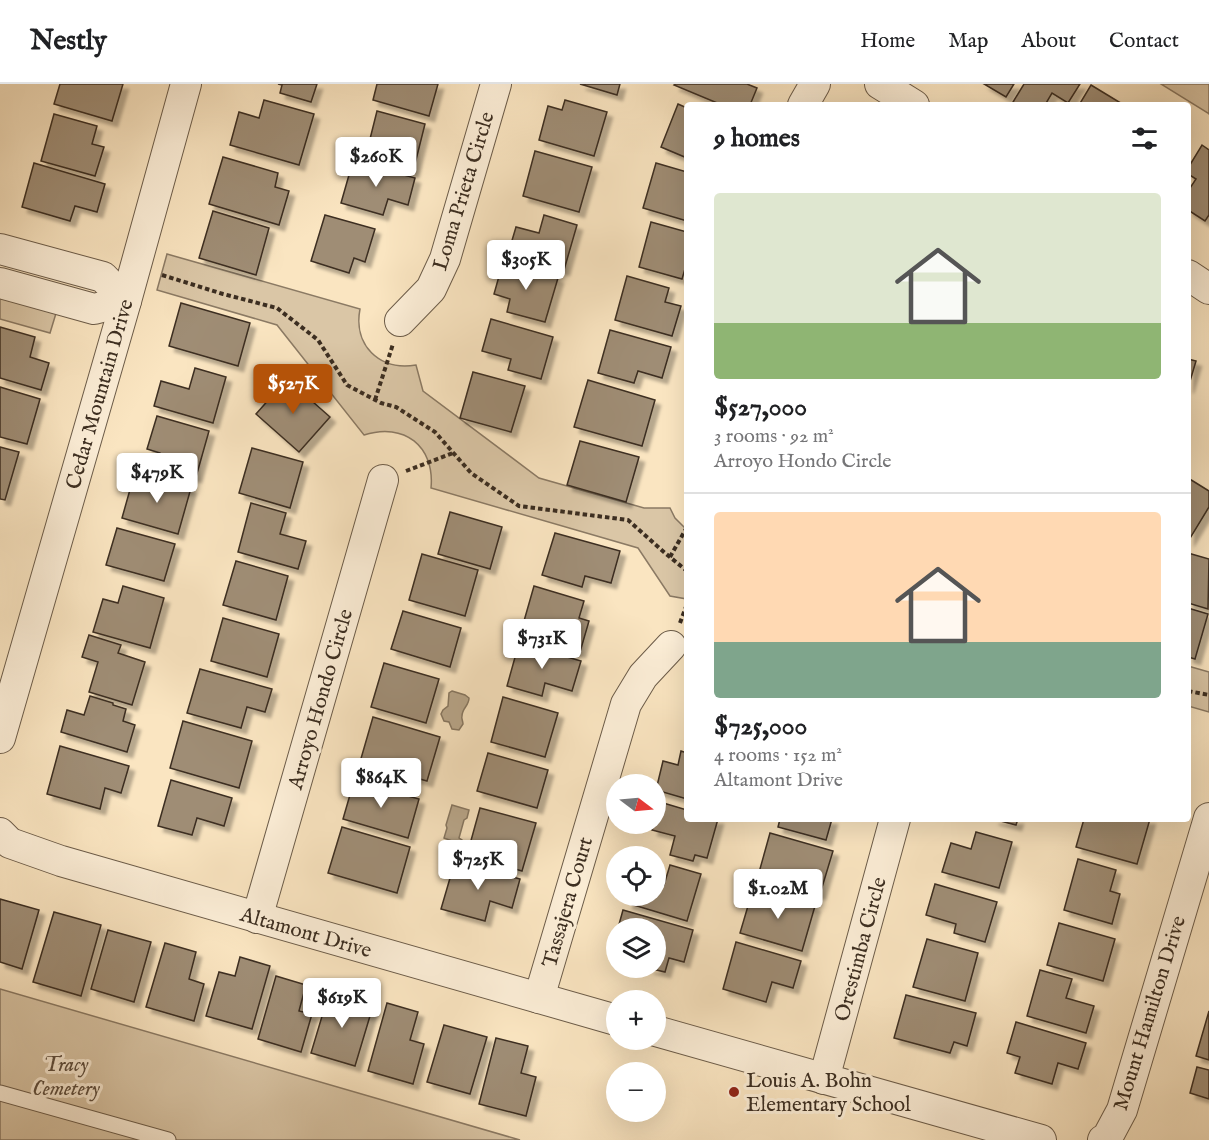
<!DOCTYPE html>
<meta charset="utf-8">
<style>
:root{--surface:#fff;--page:#f2f2f2;--text:#202124;--muted:#757577;--line:#e0e0e0;--accent:#b45309}
body{margin:0;font-family:"IM FELL English",serif;background:var(--page);color:var(--text);height:100vh;display:flex;flex-direction:column;font-size:22px;white-space:nowrap}
*{box-sizing:border-box;margin:0}
p{font-size:20px;color:var(--muted)}
.icon{flex:none;width:33px;height:33px;fill:none;stroke:currentColor;stroke-width:2;stroke-linecap:round;stroke-linejoin:round}
.map{position:relative;flex:1;overflow:hidden}
.panel{position:absolute;left:684px;top:18px;width:507px;height:720px;display:flex;flex-direction:column;background:var(--surface);border-radius:6px;box-shadow:0 6px 24px #0002}
.panel>*{flex:none}
.needle{width:39px;rotate:106deg}
.buttons{position:absolute;left:606px;top:690px;display:grid;gap:12px}
.buttons a{display:grid;place-items:center;width:60px;height:60px;border-radius:50%;background:var(--surface);box-shadow:0 6px 24px #0002;font-size:30px}
.price{position:absolute;translate:-50% -51px;padding:0 14px;border-radius:6px;background:#fff;color:#222;font-size:20px;line-height:39px;filter:drop-shadow(0 2px 3px #0008)}
.price::after{content:'';position:absolute;left:50%;top:36px;width:18px;height:14px;margin-left:-9px;background:inherit;clip-path:polygon(0 0,100% 0,50% 100%)}
.price.selected{background:var(--accent);color:#fff}
ul{padding:0;list-style:none}
li{display:grid;align-content:center;gap:12px;height:318px;padding:0 30px}
li+li{border-top:2px solid var(--line)}
li span{display:grid;place-items:center;height:186px;border-radius:6px;color:#555}
li>.icon{margin-inline-start:auto}
span .icon{width:108px;height:108px;fill:#fffc;stroke-width:1}
li b{font-size:26px}
h2{display:flex;justify-content:space-between;align-items:center;height:72px;padding:0 30px;font-size:26px}
header{display:flex;align-items:center;gap:36px;box-sizing:border-box;height:84px;padding:0 30px;background:var(--surface);border-bottom:2px solid var(--line)}
header strong{font-size:28px}
nav{display:flex;gap:33px;margin-inline-start:auto;font-size:21px}
.map>svg:first-child{display:block}
.green{fill:#dac6a6;stroke:#8b7a64;stroke-width:1.5}
.water{fill:#b9a78b;stroke:#877761;stroke-width:1.5}
.building{fill:#9f8d74;stroke:#3c2e21;stroke-width:1.5;filter:url(#shadow)}
.lines{fill:none;stroke-linecap:round;stroke-linejoin:round}
.service-casing{stroke:#6c5c49;stroke-width:17}
.minor-casing{stroke:#6c5c49;stroke-width:32}
.path{stroke:#3c2e21;stroke-width:4;stroke-dasharray:4.5 3;stroke-linecap:butt}
.service{stroke:#fceed7;stroke-width:15}
.minor{stroke:#fceed7;stroke-width:30}
.poi-dot{fill:#8f2418;stroke:#fceed7;stroke-width:2}
.labels{text-anchor:middle;stroke-width:6;stroke-linejoin:round;paint-order:stroke}
.street-label{font-size:21px;fill:#3c2e21;stroke:#fceed7}
.park-label{font-size:21px;font-style:italic;fill:#5c4c3c;stroke:#fceed7}
.poi-label{font-size:21px;fill:#3c2e21;stroke:#fceed7;text-anchor:start}
</style>
<header>
<strong>Nestly</strong>
<nav><a>Home</a><a>Map</a><a>About</a><a>Contact</a></nav>
</header>
<div class="map">
<svg width="1209" height="1056" viewBox="0 0 1209 1056">
<defs>
<filter id="shadow"><feDropShadow dx="5.5" dy="5.5" stdDeviation="1.5" flood-color="#0004"/></filter>
</defs>
<rect width="100%" height="100%" fill="#fae5c1"/>
<filter id="stains"><feTurbulence type="fractalNoise" baseFrequency=".00333" numOctaves="4"/><feColorMatrix values="0 0 0 0 .2 0 0 0 0 .09 0 0 0 0 .02 0 0 0 .5 -.17"/></filter>
<radialGradient id="worn" r=".72"><stop offset=".6" stop-color="#630" stop-opacity="0"/><stop offset="1" stop-color="#630" stop-opacity=".3"/></radialGradient>
<!-- green -->
<g class="green">
<polygon points="1161,0 1209,0 1209,30 1208,29"/>
<path d="M167,170L360,225C353,261 379,287 416,281L423,307L539,394L644,424H670L675,434L687,446V515L670,512L638,464L431,404C435,362 404,338 364,351L277,241L157,206Z"/>
<polygon points="0,210 57,226 50,249 0,235"/>
<polygon points="1188,582 1209,588 1209,628 1188,622"/>
<polygon points="0,905 520,1056 0,1056"/>
</g>
<!-- water -->
<g class="water">
<path d="M452,607L465,611L469,614C469,622 462,624 462,632C461,634 463,637 463,640L459,646L452,645L449,638L444,637L441,630L443,626L448,622L449,609Z"/>
<polygon points="452,721 469,726 467,734 464,736 459,754 462,756 462,759 459,762 456,760 455,758 444,754 447,744 446,741"/>
</g>
<!-- building -->
<g class="building">
<polygon points="60,0 123,0 112,37 54,20"/>
<polygon points="278,0 317,0 311,18 280,9 282,1"/>
<polygon points="377,0 438,0 429,32 373,16"/>
<polygon points="580,0 620,0 617,11"/>
<polygon points="675,0 747,0 757,4 750,21 722,21 674,1"/>
<polygon points="984,0 1014,0 1006,13"/>
<polygon points="1024,0 1080,0 1068,19 1052,9 1045,21 1018,21 1013,18"/>
<polygon points="1091,1 1124,21 1079,21"/>
<polygon points="264,16 314,30 299,81 230,61 239,28 259,34"/>
<polygon points="565,16 607,28 594,72 539,56 548,22 562,26"/>
<polygon points="678,20 687,24 687,74 661,63"/>
<polygon points="377,27 425,40 413,88 365,75"/>
<polygon points="54,30 97,42 92,60 104,63 95,92 41,77"/>
<polygon points="1202,61 1209,66 1209,131 1205,137 1188,126 1188,107 1196,95 1188,90 1188,84"/>
<polygon points="535,67 592,83 579,128 523,112"/>
<polygon points="223,73 278,89 275,103 289,107 279,141 209,120"/>
<polygon points="353,77 415,94 408,121 388,115 383,131 341,119"/>
<polygon points="34,79 105,100 97,128 75,122 70,137 22,123"/>
<polygon points="656,79 687,88 687,137 643,124"/>
<polygon points="213,127 269,144 256,191 199,174"/>
<polygon points="325,131 375,145 365,178 354,174 349,189 311,177"/>
<polygon points="544,131 577,141 564,186 508,170 516,143 539,149"/>
<polygon points="651,138 687,148 687,185 685,185 682,195 639,183"/>
<polygon points="503,178 558,194 545,238 507,228 510,215 494,210"/>
<polygon points="627,192 669,204 665,218 681,222 672,252 615,236"/>
<polygon points="181,219 250,239 238,282 169,262"/>
<polygon points="491,235 553,253 541,295 508,286 511,275 482,267"/>
<polygon points="0,243 35,253 30,273 49,279 41,306 0,294"/>
<polygon points="610,246 671,263 662,294 638,287 634,299 598,289"/>
<polygon points="1188,275 1196,277 1188,304"/>
<polygon points="195,284 226,293 213,339 154,322 161,297 189,305"/>
<polygon points="473,288 525,302 511,348 460,334"/>
<polygon points="287,295 330,333 299,368 256,330"/>
<polygon points="588,296 655,316 642,362 574,343"/>
<polygon points="0,303 40,315 27,360 0,353"/>
<polygon points="157,332 209,347 196,393 157,382 160,369 147,365"/>
<polygon points="580,357 639,373 626,418 567,401"/>
<polygon points="0,363 19,368 5,416 0,415"/>
<polygon points="252,364 303,378 290,424 239,409"/>
<polygon points="139,390 191,404 178,450 122,434 131,402 136,404"/>
<polygon points="1188,394 1209,407 1209,423 1189,456"/>
<polygon points="251,419 286,429 280,450 306,457 298,485 238,468"/>
<polygon points="450,428 502,443 490,485 438,470"/>
<polygon points="117,444 175,460 164,497 106,481"/>
<polygon points="555,449 620,467 611,499 585,492 582,503 542,491"/>
<polygon points="1188,469 1209,475 1208,525 1188,519"/>
<polygon points="422,470 478,486 465,532 409,516"/>
<polygon points="236,477 288,492 276,536 223,521"/>
<polygon points="123,502 164,514 150,564 93,548 103,515 118,519"/>
<polygon points="534,502 584,517 579,534 589,537 580,568 520,551"/>
<polygon points="1188,524 1208,530 1195,575 1188,573"/>
<polygon points="403,527 461,544 450,583 391,565"/>
<polygon points="223,534 279,550 267,593 211,577"/>
<polygon points="89,551 121,561 118,569 145,578 132,621 89,608 98,578 82,573"/>
<polygon points="519,559 581,577 572,607 545,599 542,612 507,602"/>
<polygon points="384,579 439,595 426,639 371,623"/>
<polygon points="200,585 272,605 265,628 247,623 241,644 187,629"/>
<polygon points="90,612 113,619 113,621 126,625 123,637 135,641 127,668 61,648 67,626 84,631"/>
<polygon points="503,613 558,629 545,673 491,658"/>
<polygon points="373,633 440,653 427,697 360,678"/>
<polygon points="183,637 252,657 239,704 170,684"/>
<polygon points="60,662 129,682 121,709 105,704 100,725 47,710"/>
<polygon points="681,667 687,669 687,715 656,706 663,677 678,681"/>
<polygon points="488,669 548,686 537,724 477,707"/>
<polygon points="171,696 232,714 224,742 197,734 192,751 158,742"/>
<polygon points="354,697 419,715 408,754 343,735"/>
<polygon points="660,718 687,726 687,735 718,735 707,774 695,771 693,777 670,771 675,752 652,746 654,740 656,740 656,733"/>
<polygon points="480,724 536,739 522,787 467,771"/>
<polygon points="780,735 832,735 826,756 778,743"/>
<polygon points="993,735 1018,735 1016,741"/>
<polygon points="1084,735 1150,735 1137,780 1076,763"/>
<polygon points="342,743 410,763 397,809 328,789"/>
<polygon points="976,748 1012,758 999,804 942,788 951,759 971,765"/>
<polygon points="770,749 833,767 820,810 758,792"/>
<polygon points="1078,775 1116,786 1110,807 1120,810 1112,840 1064,826"/>
<polygon points="455,777 520,795 512,824 490,817 485,837 441,825"/>
<polygon points="670,781 701,790 687,837 627,819 630,812 656,812 656,799 664,801"/>
<polygon points="935,800 997,818 985,858 954,849 956,840 926,831"/>
<polygon points="753,805 815,822 802,867 740,849"/>
<polygon points="0,815 39,826 22,885 0,878"/>
<polygon points="623,826 693,846 684,878 669,874 665,888 648,884 656,884 656,844 618,844"/>
<polygon points="54,828 101,841 81,912 33,898"/>
<polygon points="1059,839 1115,855 1103,897 1047,881"/>
<polygon points="108,846 151,858 134,918 91,905"/>
<polygon points="616,848 616,875 609,873"/>
<polygon points="927,855 978,869 965,917 913,903"/>
<polygon points="736,858 801,877 793,904 772,898 766,918 723,905"/>
<polygon points="165,859 196,868 189,895 204,900 194,937 146,923"/>
<polygon points="240,873 270,882 252,945 206,932 219,888 235,892"/>
<polygon points="1040,886 1072,895 1066,914 1094,922 1086,949 1027,932"/>
<polygon points="276,892 306,901 299,927 312,930 301,968 258,955"/>
<polygon points="329,909 373,922 355,982 311,969"/>
<polygon points="906,911 976,929 967,962 954,958 950,969 894,954"/>
<polygon points="387,919 418,928 410,956 424,960 413,1000 368,987"/>
<polygon points="1209,927 1209,976 1196,972"/>
<polygon points="1016,938 1086,959 1078,985 1058,979 1052,1000 1015,989 1020,973 1007,969"/>
<polygon points="444,941 487,953 470,1010 427,998"/>
<polygon points="496,954 528,962 521,989 536,993 526,1032 479,1020"/>
<polygon points="1197,983 1209,986 1209,1015 1190,1009"/>
</g>
<g class="lines">
<defs>
<polyline id="service" points="0,1009 168,1056"/>
<g id="minor">
<polyline points="880,0 914,21"/>
<polyline points="803,21 815,0"/>
<polyline points="0,165 103,193 126,217 94,225 0,199"/>
<polyline points="1188,191 1209,205"/>
<polyline points="400,237 431,205 445,175 496,0"/>
<polyline points="0,654 126,217 186,0"/>
<polyline points="0,749 10,759 61,777 616,936"/>
<polyline points="257,834 383,396"/>
<polyline points="539,914 626,620 643,592 671,562"/>
<polyline points="656,947 1041,1056"/>
<polyline points="824,995 895,735"/>
<polyline points="1103,1056 1107,1054 1122,1026 1209,734"/>
</g>
</defs>
<!-- service casing -->
<use href="#service" class="service-casing"/>
<!-- minor casing -->
<use href="#minor" class="minor-casing"/>
<!-- path -->
<g class="path">
<polyline points="162,191 223,210 277,224 318,256 347,301 381,319 396,323 435,348 471,389 519,422 628,436 665,469 687,487"/>
<polyline points="375,316 393,260"/>
<polyline points="406,387 453,369"/>
<polyline points="670,473 687,443"/>
<polyline points="680,539 687,520"/>
<polyline points="1188,607 1209,611"/>
</g>
<!-- service -->
<use href="#service" class="service"/>
<!-- minor -->
<use href="#minor" class="minor"/>
</g>
<!-- markers -->
<circle class="poi-dot" cx="734" cy="1008" r="6"/>
<g class="labels">
<!-- street labels -->
<g class="street-label">
<text transform="translate(463 107) rotate(-73)" y="7">Loma Prieta Circle</text>
<text transform="translate(99 310) rotate(-74)" y="7">Cedar Mountain Drive</text>
<text transform="translate(320 615) rotate(-74)" y="7">Arroyo Hondo Circle</text>
<text transform="translate(567 818) rotate(-74)" y="7">Tassajera Court</text>
<text transform="translate(306 848) rotate(16)" y="7">Altamont Drive</text>
<text transform="translate(860 865) rotate(-75)" y="7">Orestimba Circle</text>
<text transform="translate(1149 929) rotate(-73)" y="7">Mount Hamilton Drive</text>
</g>
<!-- park labels -->
<g class="park-label">
<text x="66" y="987">Tracy<tspan x="66" dy="24">Cemetery</tspan></text>
</g>
<!-- poi labels -->
<g class="poi-label">
<text x="746" y="1003">Louis A. Bohn<tspan x="746" dy="24">Elementary School</tspan></text>
</g>
</g>
<rect width="100%" height="100%" filter="url(#stains)"/>
<rect width="100%" height="100%" fill="url(#worn)"/>
</svg>
<div class="buttons">
<a><svg class="needle" viewBox="-14 -14 28 28"><path d="M0-13l5 13h-10z" fill="#e53935"/><path d="M0 13l5-13h-10z" fill="#757577"/></svg></a>
<a><svg class="icon" aria-label="locate" viewBox="0 0 24 24"><circle cx="12" cy="12" r="6"/><path d="M12 2v4M12 18v4M2 12h4M18 12h4"/></svg></a>
<a><svg class="icon" aria-label="layers" viewBox="0 0 24 24"><path d="M12 4l9 5-9 5-9-5zM3 14l9 5 9-5"/></svg></a>
<a>+</a>
<a>−</a>
</div>
<b class="price" style="left:376px;top:104px">$260K</b>
<b class="price" style="left:526px;top:207px">$305K</b>
<b class="price selected" style="left:293px;top:331px">$527K</b>
<b class="price" style="left:157px;top:420px">$479K</b>
<b class="price" style="left:542px;top:586px">$731K</b>
<b class="price" style="left:381px;top:725px">$864K</b>
<b class="price" style="left:478px;top:807px">$725K</b>
<b class="price" style="left:778px;top:836px">$1.02M</b>
<b class="price" style="left:342px;top:945px">$619K</b>
<section class="panel">
<h2>9 homes<svg class="icon" aria-label="filters" viewBox="0 0 24 24"><path d="M4 7h16M4 17h16"/><circle cx="9" cy="7" r="2"/><circle cx="15" cy="17" r="2"/></svg></h2>
<ul>
<li><span style="background:linear-gradient(#dfe7d0 70%,#8fb573 0)"><svg class="icon" aria-label="home" viewBox="0 0 24 24"><path d="M3 11l9-7 9 7M6 9v11h12V9"/></svg></span><div><b>$527,000</b><p>3 rooms · 92 m²</p><p>Arroyo Hondo Circle</p></div></li>
<li><span style="background:linear-gradient(#ffd9b3 70%,#7fa58c 0)"><svg class="icon" aria-label="home" viewBox="0 0 24 24"><path d="M3 11l9-7 9 7M6 9v11h12V9"/></svg></span><div><b>$725,000</b><p>4 rooms · 152 m²</p><p>Altamont Drive</p></div></li>
</ul>
</section>
</div>
